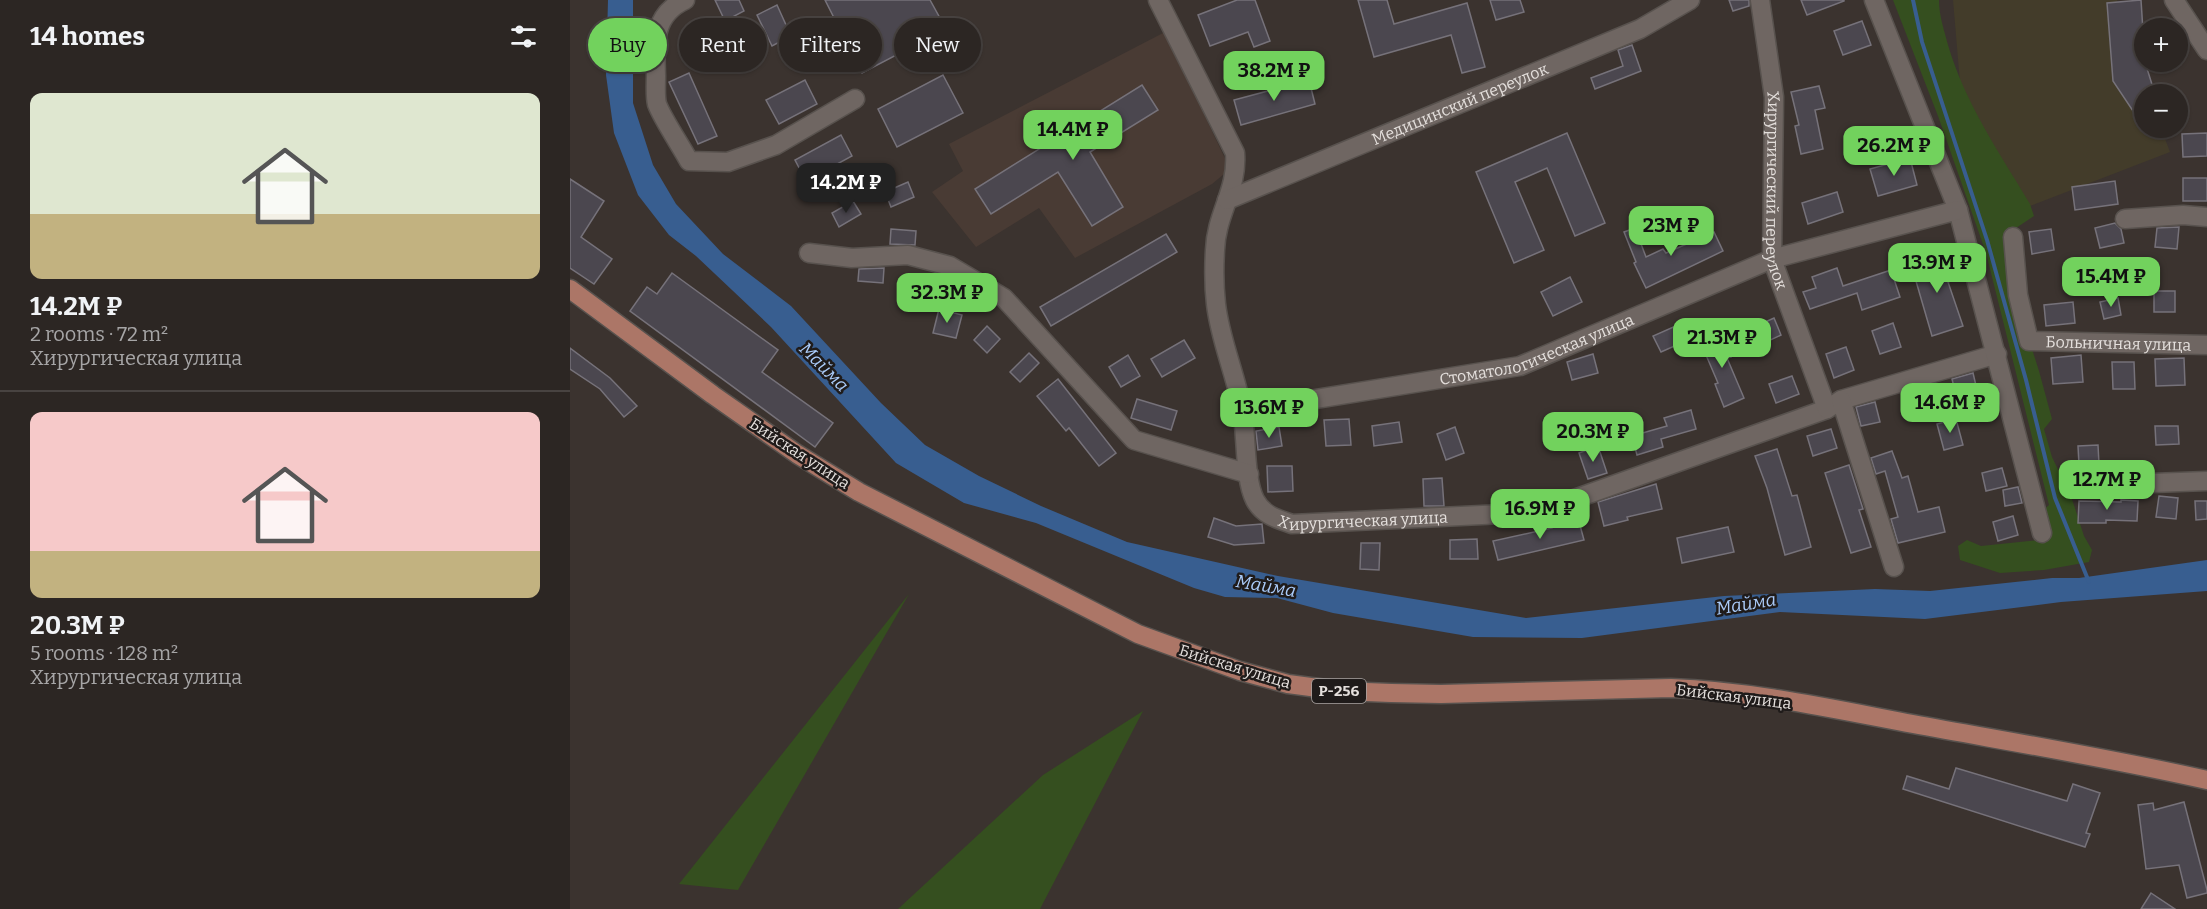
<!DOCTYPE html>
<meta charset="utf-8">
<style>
:root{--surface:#2c2623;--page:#342e2b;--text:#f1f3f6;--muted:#a6a5a6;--line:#484341;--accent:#72d25d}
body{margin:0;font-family:Bitter,serif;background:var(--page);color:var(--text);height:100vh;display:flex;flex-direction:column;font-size:22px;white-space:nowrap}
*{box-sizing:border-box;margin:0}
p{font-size:20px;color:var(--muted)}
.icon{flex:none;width:33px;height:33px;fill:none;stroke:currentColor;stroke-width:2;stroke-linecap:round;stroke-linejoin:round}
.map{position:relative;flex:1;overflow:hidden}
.sheet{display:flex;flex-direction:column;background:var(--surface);width:570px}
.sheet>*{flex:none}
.guide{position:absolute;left:18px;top:18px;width:570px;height:54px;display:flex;gap:12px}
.tools{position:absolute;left:1564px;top:18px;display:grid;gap:12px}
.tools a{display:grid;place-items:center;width:54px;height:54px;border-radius:50%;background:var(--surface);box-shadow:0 2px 4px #0004,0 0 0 2px var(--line);font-size:30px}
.price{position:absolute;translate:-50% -51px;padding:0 14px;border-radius:12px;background:var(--accent);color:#111;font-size:20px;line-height:39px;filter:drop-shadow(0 2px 3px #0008)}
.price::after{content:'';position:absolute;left:50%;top:36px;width:18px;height:14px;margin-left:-9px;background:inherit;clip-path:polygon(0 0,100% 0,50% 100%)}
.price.current{background:#222;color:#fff}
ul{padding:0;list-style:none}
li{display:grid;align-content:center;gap:12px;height:318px;padding:0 30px}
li+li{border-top:2px solid var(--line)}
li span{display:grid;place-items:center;height:186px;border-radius:12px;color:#555}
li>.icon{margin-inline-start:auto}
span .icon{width:108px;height:108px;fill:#fffc;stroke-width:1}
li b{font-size:26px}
h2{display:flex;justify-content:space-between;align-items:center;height:72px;padding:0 30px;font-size:26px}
.chip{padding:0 21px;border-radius:27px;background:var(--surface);box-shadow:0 2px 4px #0004,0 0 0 2px var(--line);font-size:21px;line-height:54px}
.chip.current{background:var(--accent);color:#111}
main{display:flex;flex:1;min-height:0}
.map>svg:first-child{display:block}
.built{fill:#493b34}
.industrial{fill:#433c2a}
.green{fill:#354f1f}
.water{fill:#385e90}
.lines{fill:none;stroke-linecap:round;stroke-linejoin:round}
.stream{stroke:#385e90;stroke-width:4}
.building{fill:#4b474f;stroke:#76727a;stroke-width:1.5}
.minor-casing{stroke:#58524e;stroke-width:21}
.major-casing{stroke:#58524e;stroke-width:21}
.minor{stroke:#6f6662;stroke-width:18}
.major{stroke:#ac7667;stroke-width:18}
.labels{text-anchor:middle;stroke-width:5;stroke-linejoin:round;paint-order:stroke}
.shield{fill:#1f1b1a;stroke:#a9a4a2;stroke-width:1.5}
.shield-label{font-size:15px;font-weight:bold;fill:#e4dfdc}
.street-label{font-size:16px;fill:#e4dfdc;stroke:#1f1b1a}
.water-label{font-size:18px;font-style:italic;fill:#abccfa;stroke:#1f1b1a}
</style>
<main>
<section class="sheet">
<h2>14 homes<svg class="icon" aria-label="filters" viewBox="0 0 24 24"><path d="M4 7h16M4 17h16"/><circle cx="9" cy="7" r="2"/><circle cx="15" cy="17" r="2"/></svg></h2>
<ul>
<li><span style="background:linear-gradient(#dfe7d0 65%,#c2b280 0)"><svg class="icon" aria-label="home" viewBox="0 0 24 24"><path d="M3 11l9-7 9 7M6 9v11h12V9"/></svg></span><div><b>14.2M ₽</b><p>2 rooms · 72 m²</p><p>Хирургическая улица</p></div></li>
<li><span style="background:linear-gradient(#f6c9c9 75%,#c2b280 0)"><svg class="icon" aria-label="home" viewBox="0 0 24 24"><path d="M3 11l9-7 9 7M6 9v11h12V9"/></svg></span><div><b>20.3M ₽</b><p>5 rooms · 128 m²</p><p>Хирургическая улица</p></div></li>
</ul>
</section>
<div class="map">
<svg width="1637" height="909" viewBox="0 0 1637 909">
<rect width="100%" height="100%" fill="#3b332f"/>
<!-- built -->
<polygon class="built" points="595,32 660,169 642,184 505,258 469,208 406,247 362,192 393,171 379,144"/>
<!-- industrial -->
<polygon class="industrial" points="1383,0 1547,0 1580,94 1575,94 1575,128 1591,128 1600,152 1452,209 1392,106"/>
<!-- green -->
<g class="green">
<path d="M1323,0H1369C1369,16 1374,29 1378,45C1395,103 1429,152 1460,204L1464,216L1437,234L1439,277L1469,371L1482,419L1474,429L1482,457L1501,496L1514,536L1522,550L1519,562L1474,570L1430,573L1390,560L1388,546L1397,540L1411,546L1470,540L1471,512L1479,505L1416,253L1368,116Z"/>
<polygon points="339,594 168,890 109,884"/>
<polygon points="573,711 470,909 328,909 473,775"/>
</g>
<!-- water -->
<polygon class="water" points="38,0 63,0 63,103 83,165 106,204 153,254 221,306 311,403 355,445 409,476 471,506 557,542 708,576 956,618 1154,596 1305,589 1360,591 1482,578 1509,578 1637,560 1637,591 1491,602 1355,619 1210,612 1012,638 903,637 763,613 707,598 655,597 624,588 466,523 394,503 326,463 201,327 126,256 99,235 68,195 44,133 36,75"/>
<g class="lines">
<!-- stream -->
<polyline class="stream" points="1343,0 1352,42 1417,240 1456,380 1485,498 1519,582"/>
</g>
<!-- building -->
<g class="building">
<polygon points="145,0 169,0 174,11 155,21"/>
<polygon points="255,0 360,0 376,29 292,73"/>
<polygon points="667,0 685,0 700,41 684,47 678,32 640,46 628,15"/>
<polygon points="788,0 817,0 824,24 897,3 915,67 892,73 881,35 804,57"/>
<polygon points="920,0 950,0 954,12 926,20"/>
<polygon points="1159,0 1179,0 1179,6 1163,11"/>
<polygon points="1231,0 1274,0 1274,1 1237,15"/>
<polygon points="1571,0 1575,62 1585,94 1575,94 1575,129 1543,81 1537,3"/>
<polygon points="207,5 221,36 202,46 187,15"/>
<polygon points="1292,21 1301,45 1273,55 1264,31"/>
<polygon points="164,24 179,56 159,65 144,34"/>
<polygon points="1062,45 1071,71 1025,89 1021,78 1053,66 1048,50"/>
<polygon points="119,73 147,136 128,144 99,82"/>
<polygon points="373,75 393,113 327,147 308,109"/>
<polygon points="235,80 247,104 209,124 196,100"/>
<polygon points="739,80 745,104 671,125 664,100"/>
<polygon points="572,85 588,110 520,152 553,207 522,226 488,172 421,214 405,189"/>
<polygon points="1249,86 1255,108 1245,110 1253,149 1231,154 1225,126 1229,125 1221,92"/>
<polygon points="997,133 1035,223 1005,236 977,168 945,182 974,250 944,263 906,172"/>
<polygon points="1637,133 1637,156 1613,157 1612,134"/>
<polygon points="271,135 282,156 236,181 225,160"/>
<polygon points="1340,158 1347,185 1308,196 1300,169"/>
<rect x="1613" y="178" width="24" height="23"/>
<polygon points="0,179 34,201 11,237 42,259 24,284 0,268"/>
<polygon points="1545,181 1548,204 1505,210 1502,187"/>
<polygon points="338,182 344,197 321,207 315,192"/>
<polygon points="1267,192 1273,212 1238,224 1232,203"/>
<polygon points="283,201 291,214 269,227 262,213"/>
<polygon points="1545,223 1551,229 1554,243 1530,248 1525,228"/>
<polygon points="1609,227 1607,249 1585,247 1587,228"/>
<polygon points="1065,228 1076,257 1093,249 1096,253 1144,232 1153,251 1076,288 1064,263 1066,262 1054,232"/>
<polygon points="321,229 346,231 345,245 320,244"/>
<polygon points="1481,229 1484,250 1462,254 1459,232"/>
<polygon points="596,234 607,252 481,326 470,307"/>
<polygon points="1376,254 1384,280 1378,282 1393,326 1362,336 1341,264"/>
<polygon points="314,268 313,283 288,281 289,269"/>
<polygon points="1267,268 1273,286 1321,270 1330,297 1292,310 1287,293 1240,309 1233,292 1246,288 1242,277"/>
<polygon points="102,273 208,350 192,372 263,423 245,447 60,311 77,287 87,294"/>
<polygon points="1000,277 1012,302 983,316 971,292"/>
<polygon points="348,278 371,283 365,307 342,301"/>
<rect x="1584" y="291" width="21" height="21"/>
<polygon points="1548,298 1551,315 1534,319 1530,302"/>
<polygon points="1503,302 1505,323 1476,326 1474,305"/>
<polygon points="369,309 392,315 386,338 363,333"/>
<polygon points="1204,318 1211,335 1183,348 1175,331"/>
<polygon points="1323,323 1331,347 1310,354 1302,331"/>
<polygon points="1108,325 1116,341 1091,352 1083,336"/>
<polygon points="417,326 430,339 417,353 404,340"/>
<polygon points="1150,332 1161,357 1157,358 1174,398 1154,407 1145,384 1148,383 1130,341"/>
<polygon points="614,340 625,358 592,377 581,359"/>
<polygon points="1276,347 1284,370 1264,378 1256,354"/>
<polygon points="0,348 40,378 67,406 54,417 30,389 0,369"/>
<polygon points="459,353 469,363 450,382 440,372"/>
<polygon points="1023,354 1028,373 1002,380 997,362"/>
<polygon points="558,355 570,376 551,387 539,367"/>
<polygon points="1511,355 1513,382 1483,384 1481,358"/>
<polygon points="1614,358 1615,385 1586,386 1585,359"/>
<polygon points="1542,362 1564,362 1565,389 1543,389"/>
<polygon points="1403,373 1408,394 1387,399 1382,379"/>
<polygon points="1222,376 1229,394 1206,403 1199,384"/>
<polygon points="488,379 546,453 529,466 499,428 496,431 467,396"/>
<polygon points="567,399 607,411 601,430 561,418"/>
<polygon points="1305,402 1310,422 1291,426 1286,407"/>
<polygon points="1121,410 1126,429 1091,439 1093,447 1067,455 1062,436 1097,426 1094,418"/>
<polygon points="779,419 781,445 756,446 754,420"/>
<polygon points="1386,419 1393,445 1374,450 1367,424"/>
<polygon points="829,422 832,442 804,446 802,426"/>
<polygon points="1585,426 1608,426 1609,444 1586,445"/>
<polygon points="709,427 712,446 688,450 686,431"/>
<polygon points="885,427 894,453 876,460 867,434"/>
<polygon points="1261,429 1267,448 1243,456 1237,436"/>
<polygon points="1528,445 1529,464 1509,465 1508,446"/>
<polygon points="1028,446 1037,473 1018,479 1009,453"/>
<polygon points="1207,449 1222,496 1227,495 1241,547 1215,555 1197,488 1185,456"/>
<polygon points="1322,451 1332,478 1338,476 1348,512 1369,507 1375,532 1328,543 1321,519 1328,517 1315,471 1306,474 1301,458"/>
<polygon points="1279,465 1293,509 1289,510 1301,547 1281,553 1255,473"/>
<polygon points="697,466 722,466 723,491 698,492"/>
<polygon points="1432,468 1437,486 1416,491 1412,473"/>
<polygon points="872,478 874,506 854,506 853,479"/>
<polygon points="1086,484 1092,509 1057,517 1058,520 1034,526 1028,502"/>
<polygon points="1448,487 1452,503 1435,506 1433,490"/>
<polygon points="1589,496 1608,498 1606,519 1586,517"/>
<polygon points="1551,500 1568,501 1567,521 1536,520 1536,523 1508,523 1509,501 1551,502"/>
<polygon points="1625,501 1637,501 1637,519 1626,520"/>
<polygon points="1443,516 1448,535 1428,541 1423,522"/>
<polygon points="644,518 666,526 692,524 694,543 664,545 638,537"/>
<polygon points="1008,518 1014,540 928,560 923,541 982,528 981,525"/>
<polygon points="1158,527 1164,552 1112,563 1107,538"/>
<polygon points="907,539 908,559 880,559 880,540"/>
<polygon points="791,543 810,543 809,570 790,569"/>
<polygon points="1386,768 1497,801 1503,784 1530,793 1516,833 1520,834 1515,847 1333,789 1337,776 1379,789"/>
<polygon points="1614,802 1637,890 1637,893 1617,898 1609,865 1576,869 1568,805 1583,803 1584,810"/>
<polygon points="1581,893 1605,909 1571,909"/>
</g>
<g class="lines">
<defs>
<g id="minor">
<path d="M115,0C82,15 85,45 86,76C86,84 85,96 87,104C92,118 111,146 119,161L158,162L206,145L285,99"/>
<path id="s1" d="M588,0L665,153C668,190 646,214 645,250C644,267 644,287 646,304C650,340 666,375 672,410C677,436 674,478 685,500C693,515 707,519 722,524L933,514L982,507L1257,409L1271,400L1427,354"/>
<path id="s2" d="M1190,0L1204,97L1202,259L1257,409"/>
<polyline points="1304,0 1388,210 1472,533"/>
<polyline points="1604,0 1637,50"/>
<path id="s3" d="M657,200L1070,29L1120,0"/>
<polyline points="1555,219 1613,215 1637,217"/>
<path id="s4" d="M1443,237L1448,295L1459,341L1637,345"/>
<polyline points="239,253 282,258 338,255 380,266 434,298 564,440 679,474"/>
<polyline points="1271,400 1324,567"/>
<path id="s5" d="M672,411L950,366L1202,259L1388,210"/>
<polyline points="1516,481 1555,484 1637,481"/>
</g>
<path id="major" d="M0,289L143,395L227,454L289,492L568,634L670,671L718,684L771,691L821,693L871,694L1101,688C1182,691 1263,709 1343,724C1441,742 1540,758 1637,780"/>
</defs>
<!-- minor casing -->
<use href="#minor" class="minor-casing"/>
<!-- major casing -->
<use href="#major" class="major-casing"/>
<!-- minor -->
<use href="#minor" class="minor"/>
<!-- major -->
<use href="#major" class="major"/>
</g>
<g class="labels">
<!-- shield labels -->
<rect class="shield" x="742" y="679" width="54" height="24" rx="4.5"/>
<g class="shield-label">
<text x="769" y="696">Р-256</text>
</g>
<!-- street labels -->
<g class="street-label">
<text dy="6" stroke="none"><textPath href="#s3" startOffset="252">Медицинский переулок</textPath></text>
<text dy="6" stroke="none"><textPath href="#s2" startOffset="192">Хирургический переулок</textPath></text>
<text dy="6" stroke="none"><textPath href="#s4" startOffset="195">Больничная улица</textPath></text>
<text dy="6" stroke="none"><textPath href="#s5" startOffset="302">Стоматологическая улица</textPath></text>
<text transform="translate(230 453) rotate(33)" y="6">Бийская улица</text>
<text dy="6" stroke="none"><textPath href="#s1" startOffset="642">Хирургическая улица</textPath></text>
<text transform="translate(665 666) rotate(17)" y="6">Бийская улица</text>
<text transform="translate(1164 696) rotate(7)" y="6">Бийская улица</text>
</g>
<!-- water labels -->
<g class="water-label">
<text transform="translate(254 367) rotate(45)" y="6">Майма</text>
<text transform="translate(696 586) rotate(10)" y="6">Майма</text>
<text transform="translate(1176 604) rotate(-9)" y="6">Майма</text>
</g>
</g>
</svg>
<div class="tools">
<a>+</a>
<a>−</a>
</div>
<b class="price" style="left:704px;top:102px">38.2M ₽</b>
<b class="price" style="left:503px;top:161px">14.4M ₽</b>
<b class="price" style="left:1324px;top:177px">26.2M ₽</b>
<b class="price current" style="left:276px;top:214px">14.2M ₽</b>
<b class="price" style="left:1101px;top:257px">23M ₽</b>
<b class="price" style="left:1367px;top:294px">13.9M ₽</b>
<b class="price" style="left:1541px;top:308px">15.4M ₽</b>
<b class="price" style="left:377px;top:324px">32.3M ₽</b>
<b class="price" style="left:1152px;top:369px">21.3M ₽</b>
<b class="price" style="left:1380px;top:434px">14.6M ₽</b>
<b class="price" style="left:699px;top:439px">13.6M ₽</b>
<b class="price" style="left:1023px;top:463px">20.3M ₽</b>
<b class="price" style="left:1537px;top:511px">12.7M ₽</b>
<b class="price" style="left:970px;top:540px">16.9M ₽</b>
<div class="guide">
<a class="chip current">Buy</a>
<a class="chip">Rent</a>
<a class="chip">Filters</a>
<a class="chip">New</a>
</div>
</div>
</main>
